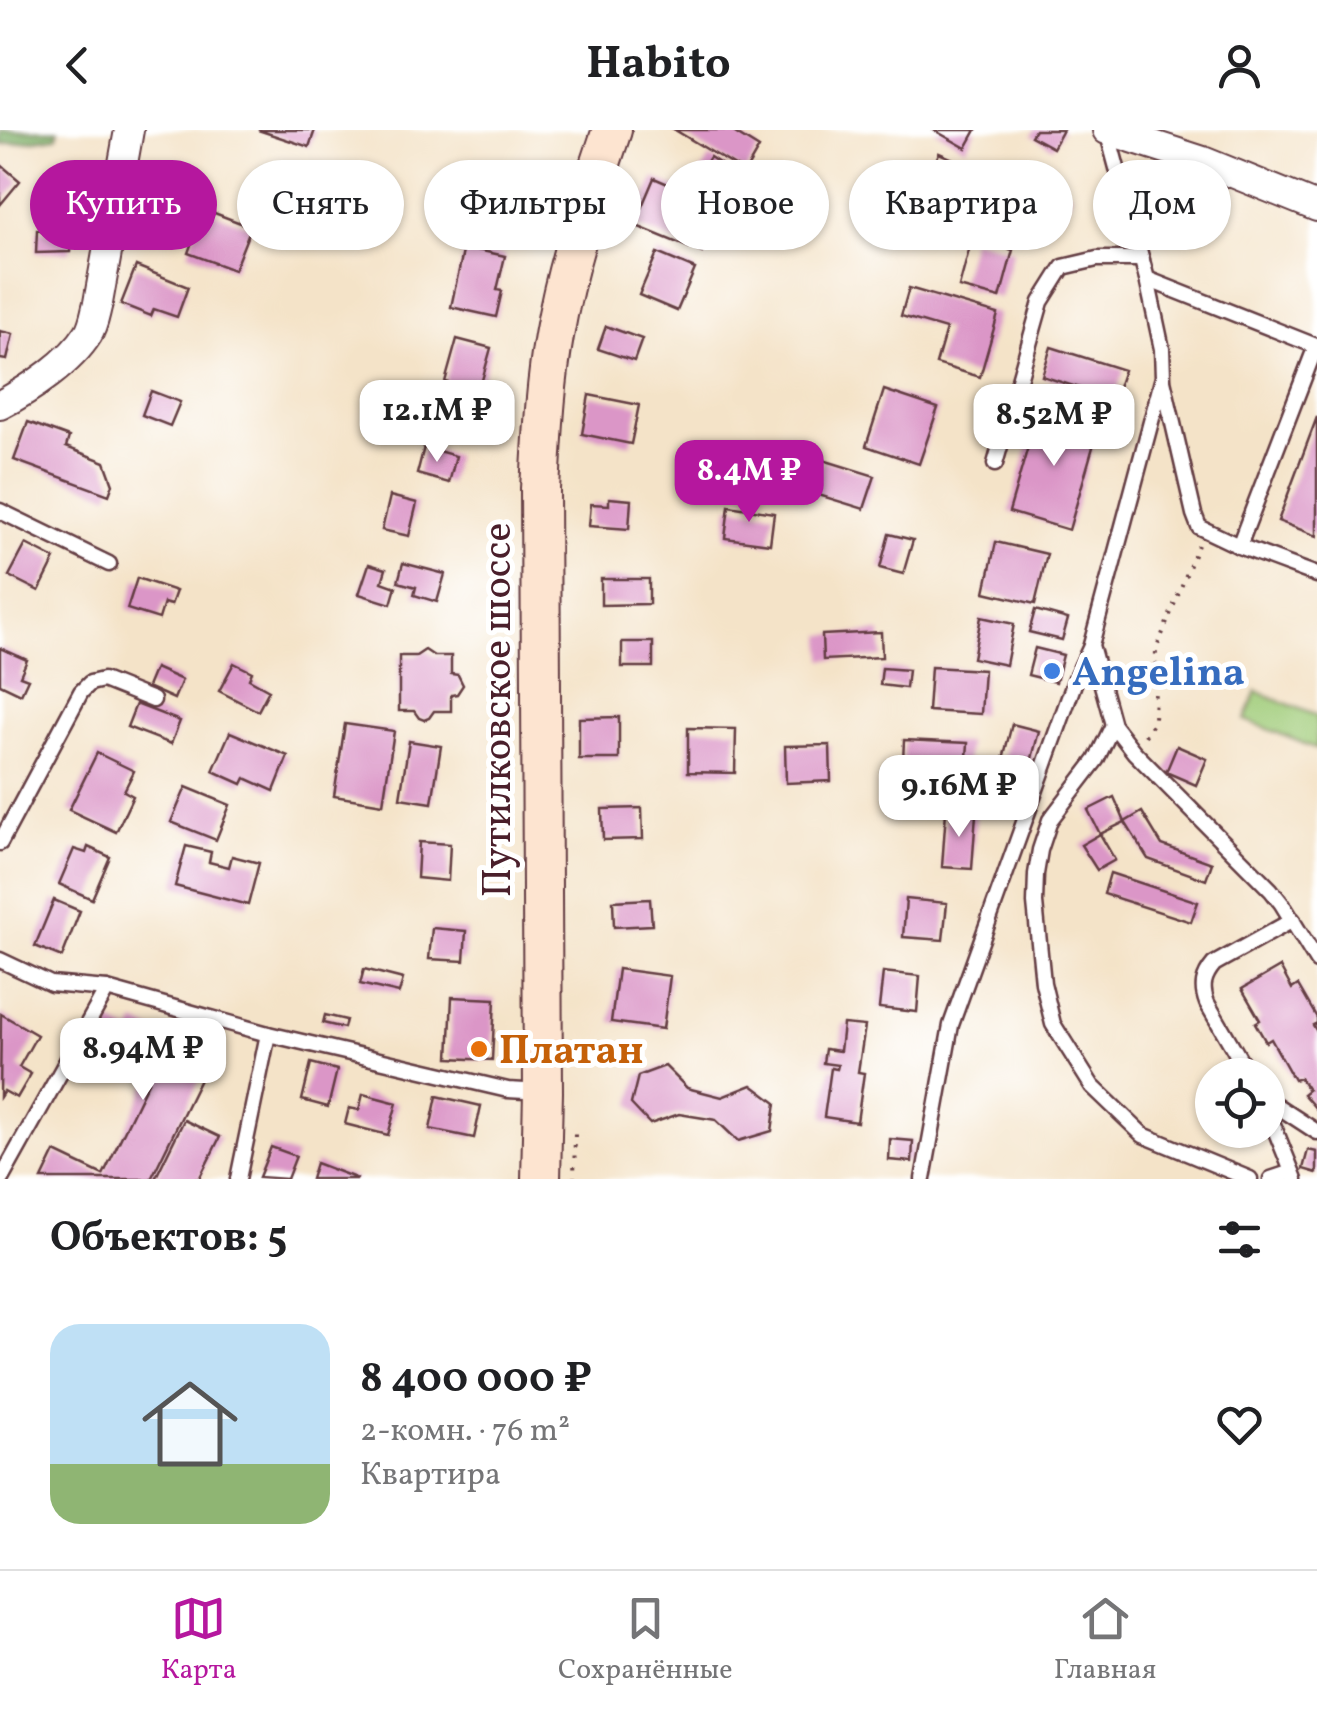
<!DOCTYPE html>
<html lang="ru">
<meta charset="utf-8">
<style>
:root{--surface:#fff;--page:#f2f2f2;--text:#202124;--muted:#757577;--line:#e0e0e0;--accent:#b5179e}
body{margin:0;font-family:Vollkorn,serif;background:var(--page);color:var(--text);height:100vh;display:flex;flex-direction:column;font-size:38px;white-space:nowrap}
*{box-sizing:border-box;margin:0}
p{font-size:32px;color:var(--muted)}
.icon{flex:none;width:55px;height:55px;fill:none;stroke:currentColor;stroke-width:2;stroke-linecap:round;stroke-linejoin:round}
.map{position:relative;height:1049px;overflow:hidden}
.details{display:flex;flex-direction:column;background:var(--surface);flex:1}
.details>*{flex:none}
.banner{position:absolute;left:30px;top:30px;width:1258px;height:90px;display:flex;gap:20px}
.controls{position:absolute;left:1195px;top:928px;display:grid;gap:20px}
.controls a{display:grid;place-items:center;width:90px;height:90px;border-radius:50%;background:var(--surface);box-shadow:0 2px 8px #0004;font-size:50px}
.price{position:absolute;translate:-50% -85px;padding:0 22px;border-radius:20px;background:#fff;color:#222;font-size:32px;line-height:65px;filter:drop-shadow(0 2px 5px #0008)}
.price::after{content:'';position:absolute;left:50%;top:60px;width:30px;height:22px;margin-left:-15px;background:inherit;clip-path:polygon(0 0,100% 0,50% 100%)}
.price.on{background:var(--accent);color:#fff}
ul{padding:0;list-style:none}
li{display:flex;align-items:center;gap:30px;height:250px;padding:0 50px}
li span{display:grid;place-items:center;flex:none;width:280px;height:200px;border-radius:30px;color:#555}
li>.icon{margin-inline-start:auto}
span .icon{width:120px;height:120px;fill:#fffc;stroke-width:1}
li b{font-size:42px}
h2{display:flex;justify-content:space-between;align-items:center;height:120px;padding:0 50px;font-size:42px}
.tag{padding:0 35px;border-radius:45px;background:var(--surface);box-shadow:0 2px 8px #0004;font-size:35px;line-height:90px}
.tag.on{background:var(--accent);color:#fff}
header{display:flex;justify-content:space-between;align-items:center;height:130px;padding:0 50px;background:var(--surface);font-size:45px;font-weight:700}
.dock{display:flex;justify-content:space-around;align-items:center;height:140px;border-top:2px solid var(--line);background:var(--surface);font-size:28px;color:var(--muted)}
.dock a{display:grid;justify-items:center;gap:5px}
.dock .on{color:var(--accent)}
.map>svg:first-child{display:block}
.green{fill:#a0cc79;stroke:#757652;stroke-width:2.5}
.forest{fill:#80b069;stroke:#65684a;stroke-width:2.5}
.building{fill:#db96c7}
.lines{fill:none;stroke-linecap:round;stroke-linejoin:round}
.lane-casing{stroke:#643c43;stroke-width:19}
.street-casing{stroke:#643c43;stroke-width:32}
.secondary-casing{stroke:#643c43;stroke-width:42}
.path{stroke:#643c43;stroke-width:4;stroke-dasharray:2.5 8;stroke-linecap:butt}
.lane{stroke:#fff;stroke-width:14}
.street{stroke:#fff;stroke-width:28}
.secondary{stroke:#fde4d0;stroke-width:38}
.shop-dot{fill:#3f7fe0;stroke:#fff;stroke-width:4}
.food-dot{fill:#e8710a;stroke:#fff;stroke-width:4}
.labels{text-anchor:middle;stroke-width:10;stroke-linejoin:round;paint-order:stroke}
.shop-label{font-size:40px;font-weight:bold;fill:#366cbe;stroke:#fff;text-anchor:start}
.street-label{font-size:40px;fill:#4a1f2b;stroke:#fff}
.food-label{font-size:40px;font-weight:bold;fill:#c56008;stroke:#fff;text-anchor:start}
</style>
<header><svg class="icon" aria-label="back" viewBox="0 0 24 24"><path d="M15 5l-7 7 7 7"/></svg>Habito<svg class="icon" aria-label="person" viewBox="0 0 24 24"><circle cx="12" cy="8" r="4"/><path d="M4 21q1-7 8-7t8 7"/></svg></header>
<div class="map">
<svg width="1317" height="1049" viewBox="0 0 1317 1049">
<rect width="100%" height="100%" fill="#fff"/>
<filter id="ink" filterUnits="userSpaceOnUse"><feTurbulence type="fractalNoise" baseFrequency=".01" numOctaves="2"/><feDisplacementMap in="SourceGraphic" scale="20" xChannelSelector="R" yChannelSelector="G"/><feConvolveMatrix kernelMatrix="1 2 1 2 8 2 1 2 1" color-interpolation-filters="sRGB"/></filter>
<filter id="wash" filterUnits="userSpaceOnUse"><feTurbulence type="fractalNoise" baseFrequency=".0048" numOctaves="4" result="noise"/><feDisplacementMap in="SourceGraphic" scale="40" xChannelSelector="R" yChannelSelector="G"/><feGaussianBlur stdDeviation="2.25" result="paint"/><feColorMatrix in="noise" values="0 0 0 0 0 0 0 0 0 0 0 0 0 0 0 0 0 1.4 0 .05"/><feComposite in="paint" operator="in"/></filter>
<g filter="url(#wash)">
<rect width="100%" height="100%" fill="#f4e3c8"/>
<!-- green -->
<polygon class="green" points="1256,561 1317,586 1317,619 1245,590"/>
<!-- forest -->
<polygon class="forest" points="0,0 58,0 57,7 0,15"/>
<g id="blocks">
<!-- building -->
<g class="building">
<polygon points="258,0 315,0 309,17"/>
<polygon points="675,0 730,0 759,18 745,42"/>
<polygon points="934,0 976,0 966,18"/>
<polygon points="1035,0 1063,0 1053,18 1031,6"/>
<polygon points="939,23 967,35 957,57 969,62 964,75 952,70 948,80 913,66 924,41 931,43"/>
<polygon points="710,27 734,43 720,65 696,49"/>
<polygon points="0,34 20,51 0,75"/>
<polygon points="654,48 684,61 680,71 718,87 702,123 634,95"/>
<polygon points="1053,56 1072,63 1064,85 1045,78"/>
<polygon points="887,62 910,69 904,89 881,82"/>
<polygon points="204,79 251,97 234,140 188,123"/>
<polygon points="449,84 470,92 465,106 444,97"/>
<polygon points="37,100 72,103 70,122 36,123"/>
<polygon points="972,109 1013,120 1000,168 959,157"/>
<polygon points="464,117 505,126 497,160 502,161 496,187 451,177"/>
<polygon points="657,123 695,139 677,181 639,165"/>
<polygon points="136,136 188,157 177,187 154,179 151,186 121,174"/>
<polygon points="909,158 998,184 980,247 936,234 946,199 901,186"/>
<polygon points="606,196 642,209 634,231 598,219"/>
<polygon points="0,201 13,204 7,230 0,229"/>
<polygon points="457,209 491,218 479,261 445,252"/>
<polygon points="1051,217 1124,240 1114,269 1042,246"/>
<polygon points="884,260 938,278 919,334 866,316"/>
<polygon points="151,261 180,272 170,296 142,285"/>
<polygon points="589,265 639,275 631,314 582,304"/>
<polygon points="434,272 475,283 467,309 427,298"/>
<polygon points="1039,279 1099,296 1069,400 1009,382"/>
<polygon points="1317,287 1317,406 1278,391"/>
<polygon points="28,292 69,307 66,317 105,332 113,354 109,365 14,330"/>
<polygon points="424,317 456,326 449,353 417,344"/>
<polygon points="823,330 875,346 864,379 812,363"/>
<polygon points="390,366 417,373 409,406 382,400"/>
<polygon points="609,368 631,370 629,399 589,396 591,374 609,375"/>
<polygon points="729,376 774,383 770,414 725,408"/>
<polygon points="889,404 913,410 903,444 880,438"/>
<polygon points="996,412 1047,424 1035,474 985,462"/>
<polygon points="26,414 55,429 39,461 9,446"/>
<polygon points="403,433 445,444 437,472 414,465 416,457 398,452"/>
<polygon points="369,434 386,439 382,452 396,457 391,474 359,464"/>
<polygon points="137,448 176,461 171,475 164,473 159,489 127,479"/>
<polygon points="601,449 649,449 649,474 601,475"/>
<polygon points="1035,480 1068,489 1062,510 1029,502"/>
<polygon points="981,487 1014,494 1006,535 973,528"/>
<polygon points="881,502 882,527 823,530 822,505"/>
<rect x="622" y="512" width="31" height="25"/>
<polygon points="0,518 27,530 20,546 28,549 21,564 0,554"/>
<polygon points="1035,518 1063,525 1056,552 1028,545"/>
<polygon points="425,520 434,526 451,526 451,544 458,545 463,555 457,564 451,565 451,581 434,581 429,588 424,590 419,588 414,581 399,581 399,526 416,526"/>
<polygon points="234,533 252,542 249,549 269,560 258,581 219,561"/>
<polygon points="931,537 984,540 981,584 928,581"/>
<polygon points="155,538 182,550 174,569 147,557"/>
<polygon points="882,538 908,540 906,558 880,555"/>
<polygon points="136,574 180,591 171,614 127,597"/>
<polygon points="619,587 619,629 579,629 579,588"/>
<polygon points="345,594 394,601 383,674 334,666"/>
<polygon points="1012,594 1039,601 1030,636 1003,629"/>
<polygon points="688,598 736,599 735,643 688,642"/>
<polygon points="230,602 288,626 274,661 245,648 242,654 213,641"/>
<polygon points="904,610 968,613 966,641 930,639 931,632 903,631"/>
<polygon points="409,611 441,616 432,673 400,668"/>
<polygon points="830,615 831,651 786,653 785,616"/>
<polygon points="1177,616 1207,629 1196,655 1166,642"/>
<polygon points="97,623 134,641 124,661 133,666 116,702 69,680"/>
<polygon points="186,657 230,675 216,710 171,692"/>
<polygon points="1114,667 1125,692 1100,704 1115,730 1097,740 1081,715 1100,704 1088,680"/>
<polygon points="642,678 643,709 603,710 602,679"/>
<polygon points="946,681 976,684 972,739 942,737"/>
<polygon points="1142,682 1162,715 1212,733 1206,750 1148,729 1125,692"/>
<polygon points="419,712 450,714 448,751 417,748"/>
<polygon points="186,716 211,722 209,732 229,737 232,726 259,733 248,775 175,756"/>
<polygon points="88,717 110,727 92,769 59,754 74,719 86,723"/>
<polygon points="1110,743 1198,772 1191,792 1104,764"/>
<polygon points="650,769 652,795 614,797 613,771"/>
<polygon points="906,769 947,773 943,810 903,807"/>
<polygon points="54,770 80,781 62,827 35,816"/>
<polygon points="432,798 466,801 464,831 429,829"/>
<polygon points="1280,837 1292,859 1298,855 1317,888 1317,893 1313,895 1317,902 1317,980 1303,964 1308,960 1300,948 1294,950 1271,909 1266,912 1255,893 1260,890 1242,859"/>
<polygon points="364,839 403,849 399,863 360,854"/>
<polygon points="618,839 670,846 663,899 611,892"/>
<polygon points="883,842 920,846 917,882 879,878"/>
<polygon points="452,867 495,869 492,930 449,928"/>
<polygon points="1,884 37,905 19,937 31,944 17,968 4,961 0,967"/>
<polygon points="325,885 346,890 344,898 323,893"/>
<polygon points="111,892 131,902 136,892 210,929 151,1049 42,1049 55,1022 103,1045 149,950 96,922"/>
<polygon points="843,894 865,896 858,942 864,943 857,992 824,987 831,938 837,939 838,935 823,933 825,919 840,921"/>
<polygon points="311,933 337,940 328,977 302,970"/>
<polygon points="665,936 687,958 722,967 752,955 776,973 772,1001 738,1011 716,990 679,984 650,994 631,974 638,946"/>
<polygon points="363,964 397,973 388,1005 345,994 349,978 359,980"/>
<polygon points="437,966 481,976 474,1008 430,999"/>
<polygon points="184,990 220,1007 199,1049 155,1049"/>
<polygon points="890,1009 913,1011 912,1032 889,1030"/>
<polygon points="271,1017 296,1026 287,1049 259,1047"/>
<polygon points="1308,1020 1317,1022 1317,1043 1303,1039"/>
<polygon points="316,1033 358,1049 311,1049"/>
</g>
</g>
</g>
<g filter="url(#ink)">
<use href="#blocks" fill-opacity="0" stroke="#643c43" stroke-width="2.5"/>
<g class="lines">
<defs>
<g id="lane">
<polyline points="1107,1 1147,149 1162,219 1163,247 1091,515 1113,595 1134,622 1271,760 1282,774 1317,831"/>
<polyline points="1147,149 1316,216 1239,416"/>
<polyline points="1163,250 1194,384 1199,397 1239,416 1317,445"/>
<polyline points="995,334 1041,172 1063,137 1097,129 1142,129"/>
<polyline points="0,381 109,434"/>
<polyline points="1113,595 1096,630 1050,690 1040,720 1036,744 1035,773 1043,853 1053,894 1092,956 1143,1005 1250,1049"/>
<polyline points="0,713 81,562 90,553 103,550 153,570"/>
<polyline points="0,830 51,854 107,859 268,904 508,960 542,962"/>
<path d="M1249,945L1207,873C1201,857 1203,847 1214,834L1293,790"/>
<polyline points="1268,970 1317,1002"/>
<polyline points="1268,982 1295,1049"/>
<polyline points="1,1049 107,859"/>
<polyline points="238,1049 268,904"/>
<polyline points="923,1049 951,895 1076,548 1091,516"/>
<polyline points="1271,1049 1292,1042"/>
</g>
<g id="street">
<polyline points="1107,0 1203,31 1317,77"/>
<path d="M0,275C30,259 70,233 88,204C94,195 95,183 98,173L129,0"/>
</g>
<path id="secondary" d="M541,1049L543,962L540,359C543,308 545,257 554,206C566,135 589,68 612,0"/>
</defs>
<!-- lane casing -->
<use href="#lane" class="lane-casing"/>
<!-- street casing -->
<use href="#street" class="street-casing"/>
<!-- secondary casing -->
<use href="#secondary" class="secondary-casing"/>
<!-- path -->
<g class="path">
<polyline points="1145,606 1154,592 1156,520 1198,415"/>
<polyline points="574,1049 575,1004"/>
</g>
<!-- lane -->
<use href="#lane" class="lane"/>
<!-- street -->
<use href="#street" class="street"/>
<!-- secondary -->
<use href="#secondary" class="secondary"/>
</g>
</g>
<!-- markers -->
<circle class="shop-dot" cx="1052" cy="541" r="10"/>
<circle class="food-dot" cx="479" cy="919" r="10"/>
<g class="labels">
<!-- shop labels -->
<g class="shop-label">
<text x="1072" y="555">Angelina</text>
</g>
<!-- street labels -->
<g class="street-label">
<text transform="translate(496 580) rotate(-90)" y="14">Путилковское шоссе</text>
</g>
<!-- food labels -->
<g class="food-label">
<text x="499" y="933">Платан</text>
</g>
</g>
</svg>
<div class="controls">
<a><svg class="icon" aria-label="locate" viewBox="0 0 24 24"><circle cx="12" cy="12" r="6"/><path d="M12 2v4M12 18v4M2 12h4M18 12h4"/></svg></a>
</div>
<b class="price" style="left:437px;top:335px">12.1M ₽</b>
<b class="price" style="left:1054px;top:339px">8.52M ₽</b>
<b class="price on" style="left:749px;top:395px">8.4M ₽</b>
<b class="price" style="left:959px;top:710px">9.16M ₽</b>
<b class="price" style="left:143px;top:973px">8.94M ₽</b>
<div class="banner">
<a class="tag on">Купить</a>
<a class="tag">Снять</a>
<a class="tag">Фильтры</a>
<a class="tag">Новое</a>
<a class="tag">Квартира</a>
<a class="tag">Дом</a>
</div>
</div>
<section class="details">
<h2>Объектов: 5<svg class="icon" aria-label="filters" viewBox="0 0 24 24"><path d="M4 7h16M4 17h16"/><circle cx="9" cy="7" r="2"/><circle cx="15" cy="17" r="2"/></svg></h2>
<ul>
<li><span style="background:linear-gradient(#bfe0f5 70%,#8fb573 0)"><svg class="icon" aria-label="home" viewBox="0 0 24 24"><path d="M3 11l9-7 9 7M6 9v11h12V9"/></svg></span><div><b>8 400 000 ₽</b><p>2-комн. · 76 m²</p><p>Квартира</p></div><svg class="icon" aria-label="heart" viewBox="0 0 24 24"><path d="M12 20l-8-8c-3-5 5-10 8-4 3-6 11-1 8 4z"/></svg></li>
</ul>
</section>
<nav class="dock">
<a class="on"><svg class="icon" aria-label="map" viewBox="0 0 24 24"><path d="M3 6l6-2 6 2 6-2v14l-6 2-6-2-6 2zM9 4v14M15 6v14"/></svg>Карта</a>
<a><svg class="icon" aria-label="saved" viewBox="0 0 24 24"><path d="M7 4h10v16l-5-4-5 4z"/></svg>Сохранённые</a>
<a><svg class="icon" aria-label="home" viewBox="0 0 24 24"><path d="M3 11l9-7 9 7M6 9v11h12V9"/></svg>Главная</a>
</nav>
